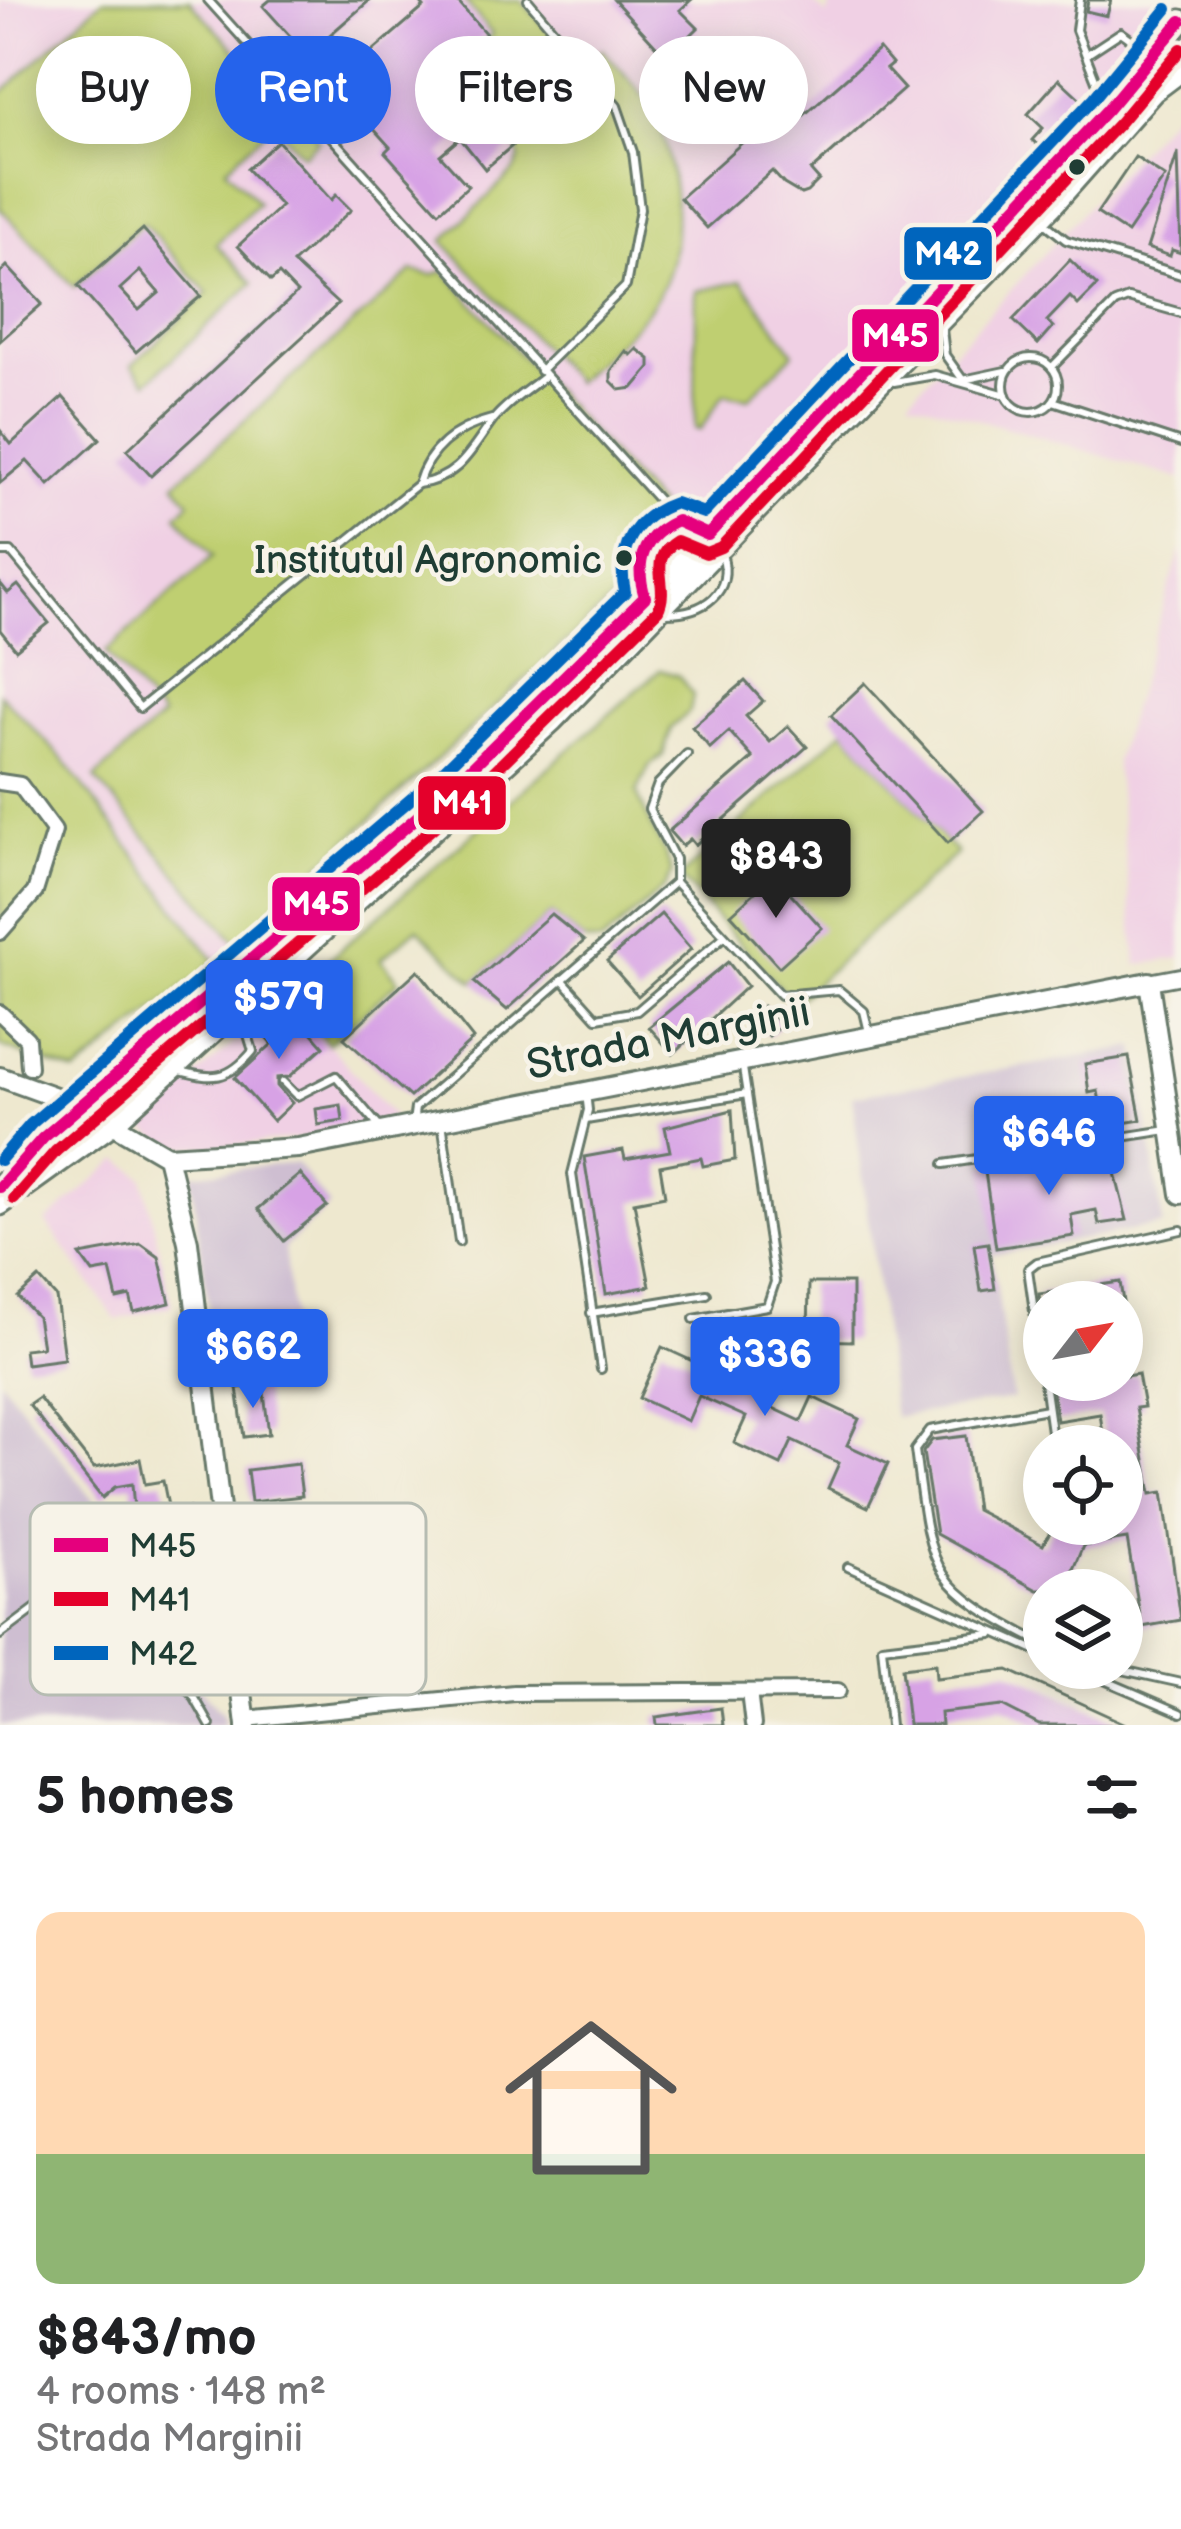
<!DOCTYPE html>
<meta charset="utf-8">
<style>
:root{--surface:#fff;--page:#f2f2f2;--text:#202124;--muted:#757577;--accent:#2563eb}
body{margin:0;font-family:"Balsamiq Sans",sans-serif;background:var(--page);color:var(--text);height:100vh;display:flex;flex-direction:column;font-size:45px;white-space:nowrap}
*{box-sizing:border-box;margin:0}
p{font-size:39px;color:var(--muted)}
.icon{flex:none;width:66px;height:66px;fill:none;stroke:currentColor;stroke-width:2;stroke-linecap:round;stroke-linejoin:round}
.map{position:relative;height:1725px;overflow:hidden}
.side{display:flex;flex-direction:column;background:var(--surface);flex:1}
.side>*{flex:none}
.guide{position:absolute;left:36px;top:36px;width:1110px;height:108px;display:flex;gap:24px}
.needle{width:78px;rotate:59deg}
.controls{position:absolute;left:1023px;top:1281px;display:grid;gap:24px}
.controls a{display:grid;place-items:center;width:120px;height:120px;border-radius:50%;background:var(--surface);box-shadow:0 6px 30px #0003;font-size:60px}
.price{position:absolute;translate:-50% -102px;padding:0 27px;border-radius:12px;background:var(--accent);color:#fff;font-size:39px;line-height:78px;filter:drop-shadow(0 3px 6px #0008)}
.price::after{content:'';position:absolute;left:50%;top:72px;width:36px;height:27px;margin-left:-18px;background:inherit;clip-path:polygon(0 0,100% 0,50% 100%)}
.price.active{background:#222;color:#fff}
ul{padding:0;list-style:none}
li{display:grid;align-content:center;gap:24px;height:636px;padding:0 36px}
li span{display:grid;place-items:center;height:372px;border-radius:24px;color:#555}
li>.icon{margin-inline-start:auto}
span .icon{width:216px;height:216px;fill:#fffc;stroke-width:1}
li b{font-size:51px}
h2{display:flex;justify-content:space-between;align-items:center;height:144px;padding:0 36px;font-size:51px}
.tag{padding:0 42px;border-radius:54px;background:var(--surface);box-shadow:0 6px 30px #0003;font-size:42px;line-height:108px}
.tag.active{background:var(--accent);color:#fff}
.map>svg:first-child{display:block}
.built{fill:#f0d0e4}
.industrial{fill:#cebed1}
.green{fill:#bfcf71;stroke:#6f8652;stroke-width:3}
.building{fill:#d7a2e5;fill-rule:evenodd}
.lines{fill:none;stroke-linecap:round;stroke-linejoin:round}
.lane-casing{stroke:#67796a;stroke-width:12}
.street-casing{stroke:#67796a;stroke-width:20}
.secondary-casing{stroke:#67796a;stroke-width:24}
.primary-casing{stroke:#67796a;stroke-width:27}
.lane{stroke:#fff;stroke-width:6}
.street{stroke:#fff;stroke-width:14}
.secondary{stroke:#fff;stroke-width:18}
.primary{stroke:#fff;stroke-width:21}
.bus-1-casing{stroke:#f7f3e8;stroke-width:21}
.bus-2-casing{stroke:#f7f3e8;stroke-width:21}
.bus-3-casing{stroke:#f7f3e8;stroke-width:21}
.bus-1{stroke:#e5007d;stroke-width:12}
.bus-2{stroke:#e4002b;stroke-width:12}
.bus-3{stroke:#0065bd;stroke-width:12}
.bus-dot{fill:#1f3d34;stroke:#f7f3e8;stroke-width:4.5}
.labels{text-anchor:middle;stroke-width:9;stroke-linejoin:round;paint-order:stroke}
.bus-label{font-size:39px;fill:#1f3d34;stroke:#f7f3e8;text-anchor:end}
.street-label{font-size:42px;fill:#1f3d34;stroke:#f7f3e8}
.key{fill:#f7f3e8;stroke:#b6bcb2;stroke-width:3}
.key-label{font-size:33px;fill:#1f3d34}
.line-badge{stroke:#f7f3e8;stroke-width:4.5}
.badge-label{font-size:33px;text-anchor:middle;font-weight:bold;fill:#fff}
</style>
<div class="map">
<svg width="1181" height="1725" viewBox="0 0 1181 1725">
<rect width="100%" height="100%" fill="#f7f3e8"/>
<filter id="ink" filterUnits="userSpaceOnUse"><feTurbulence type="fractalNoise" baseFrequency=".00833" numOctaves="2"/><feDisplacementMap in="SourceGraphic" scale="24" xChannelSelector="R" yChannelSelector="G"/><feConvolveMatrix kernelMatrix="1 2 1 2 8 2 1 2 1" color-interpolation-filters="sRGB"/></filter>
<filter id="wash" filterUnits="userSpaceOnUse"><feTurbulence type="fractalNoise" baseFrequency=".004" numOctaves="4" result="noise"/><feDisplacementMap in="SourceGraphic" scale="48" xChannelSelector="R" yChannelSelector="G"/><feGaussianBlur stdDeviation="2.7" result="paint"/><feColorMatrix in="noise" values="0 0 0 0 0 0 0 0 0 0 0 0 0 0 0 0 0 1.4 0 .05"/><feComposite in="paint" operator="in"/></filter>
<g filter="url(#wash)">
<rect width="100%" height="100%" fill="#eee8cf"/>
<!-- built -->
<g class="built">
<polygon points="0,0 810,0 827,16 832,0 1181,0 1173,16 1035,163 707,506 676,510 646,525 632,547 623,586 613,603 216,962 62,758 0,694"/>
<polygon points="1181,104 1181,479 909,399 1046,252"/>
<polygon points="1181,549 1181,958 1137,965 1115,761"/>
<polygon points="286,997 394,1117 325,1136 217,1147 170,1146 141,1125"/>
<polygon points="119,1159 143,1177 172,1306 116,1320 46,1222"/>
</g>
<!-- industrial -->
<g class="industrial">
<polygon points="1136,1047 1163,1225 992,1255 1013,1399 894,1417 852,1096"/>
<polygon points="296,1163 330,1206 284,1248 295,1339 214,1350 191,1174"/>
<polygon points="0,1379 135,1554 106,1578 223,1715 224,1725 0,1725"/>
</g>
<!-- green -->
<g class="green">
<polygon points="102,0 189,0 319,140 303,155 273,124 226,168 258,203 216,244 253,283 147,382 132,365 208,293 143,223 74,287 0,208 0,95"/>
<path d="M464,0H521L582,67L602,49C620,70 642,90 654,114C677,161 686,249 658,295C637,329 603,355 575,382L443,241L515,170L520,158L513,141L452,75L492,34Z"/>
<polygon points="412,271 432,275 444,271 659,507 630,545 610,602 236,942 95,778 162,717 106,652 213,556 177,515 190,502 175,483"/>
<polygon points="742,281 794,353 749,398 724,394 700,430 695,429 696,291"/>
<path d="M660,670L679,676L693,695L690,711L671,728L663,755L649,766L637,792C646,821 665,845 672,874L665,887L601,943L584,941L551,914L474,982L417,928L381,959L399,981L328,1044L286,997Z"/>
<polygon points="0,694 62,758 216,962 76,1073 0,1046"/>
<polygon points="844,730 957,853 794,1003 680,877"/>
</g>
<g id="blocks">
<!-- building -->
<g class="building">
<polygon points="270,0 370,0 324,40 351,70 424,7 418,0 456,0 486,34 438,75 485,131 494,123 512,146 485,169 460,138 440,155 468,186 439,212 385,152 390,147 263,6"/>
<polygon points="614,0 691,0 680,10 698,28 667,58"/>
<polygon points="1088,0 1111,0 1107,16 1086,11"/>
<polygon points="747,45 771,71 748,91 786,131 879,49 892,64 886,69 904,89 811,171 819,180 807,192 801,194 784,184 772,171 707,228 680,198 744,141 720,117 710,125 687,100"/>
<polygon points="1059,79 1087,105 1045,151 1032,140 1043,128 1028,114"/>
<polygon points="278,141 331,200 336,195 351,210 293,263 338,304 151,476 127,450 297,293 279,274 271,281 238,246 281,206 247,169"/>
<polygon points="1178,152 1181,253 1172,250 1170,256 1147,248"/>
<polygon points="1135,157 1165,177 1127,233 1097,213"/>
<path d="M143,229L201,296L136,352L78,286ZM140,271L159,293L139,310L120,289Z"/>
<polygon points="1070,260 1097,286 1078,305 1070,297 1047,321 1053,327 1038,344 1013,320"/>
<polygon points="7,266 42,304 0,341 0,273"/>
<polygon points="637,349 650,359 650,368 633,388 620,390 611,381 611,371 626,351 631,355"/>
<polygon points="63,397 100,439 49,485 27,461 0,483 0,430 11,444"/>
<polygon points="0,583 8,593 18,585 49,623 16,650 0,630"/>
<polygon points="745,681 763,701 746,716 770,742 788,726 807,747 695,845 690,839 682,846 669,831 753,758 729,731 710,748 692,727"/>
<polygon points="865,683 983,811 948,843 831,715"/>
<polygon points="774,875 822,928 779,967 731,914"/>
<polygon points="551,914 584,941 507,1010 474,982"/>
<polygon points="661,914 691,949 638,996 607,961"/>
<polygon points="728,962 747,986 673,1054 649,1027"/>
<polygon points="418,970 473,1039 410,1097 344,1038"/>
<polygon points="763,1006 781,1025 769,1036 751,1017"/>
<polygon points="290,1007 324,1046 289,1077 277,1078 277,1086 292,1103 273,1121 235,1078 272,1044 262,1032"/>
<polygon points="1129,1057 1141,1120 1104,1126 1098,1091 1089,1093 1085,1064"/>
<polygon points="341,1105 343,1121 318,1125 316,1109"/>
<polygon points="732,1110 735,1160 703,1166 701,1158 660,1166 665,1196 634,1202 650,1286 606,1294 584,1157 623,1150 625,1159 670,1151 665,1127"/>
<polygon points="1062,1154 1064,1168 1112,1161 1127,1220 1099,1224 1096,1210 1071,1215 1074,1236 996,1248 984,1165"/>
<polygon points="300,1174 327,1206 284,1241 258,1209"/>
<polygon points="988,1243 995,1289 981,1291 974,1245"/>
<polygon points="141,1244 159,1257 170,1303 134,1312 130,1296 117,1299 110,1270 93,1273 80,1255"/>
<polygon points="39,1278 56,1297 64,1359 26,1364 24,1349 42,1347 37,1317 18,1297"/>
<polygon points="1120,1282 1123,1302 1044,1302 1044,1329 1039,1294"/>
<polygon points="809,1283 852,1283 852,1341 808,1340"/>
<polygon points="662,1347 712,1370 719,1354 765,1375 754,1399 801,1421 812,1397 859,1419 847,1445 888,1464 868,1507 828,1488 839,1463 792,1441 781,1465 734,1443 746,1417 699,1396 688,1421 639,1398"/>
<polygon points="1138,1374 1144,1407 1136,1408 1151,1494 1163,1492 1181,1620 1142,1627 1127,1539 1083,1546 1064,1590 1038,1590 936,1534 923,1452 932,1440 966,1436 976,1510 1043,1545 1055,1524 1122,1524 1122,1446 1105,1446 1100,1414 1057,1421 1052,1388"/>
<polygon points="263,1385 269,1434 244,1437 237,1388"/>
<polygon points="39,1398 94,1468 140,1459 145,1484 163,1481 169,1511 189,1508 195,1538 137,1549 132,1484 115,1487 102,1498 29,1405"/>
<polygon points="298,1464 302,1496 251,1502 247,1470"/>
<polygon points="935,1664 936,1678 1008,1670 1128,1725 1039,1725 1002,1706 940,1713 941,1725 908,1725 902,1668"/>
<polygon points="721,1708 723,1725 657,1725 656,1717"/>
</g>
</g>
</g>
<g filter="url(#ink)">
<use href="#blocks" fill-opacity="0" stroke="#67796a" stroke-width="3"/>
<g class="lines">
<defs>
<g id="lane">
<polyline points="208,0 677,521"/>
<polyline points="528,0 617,106 633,152 640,209 626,286 540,371"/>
<polyline points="1080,0 1076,30 1105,104"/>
<polyline points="1086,55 1121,32 1146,50"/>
<polyline points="1041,220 1066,240 1181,275"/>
<polyline points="942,329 945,355 963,380 1005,371"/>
<circle cx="1031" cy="385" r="27"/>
<polyline points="1052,367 1115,303 1128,298 1181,313"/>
<polyline points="894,382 935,375 1006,395"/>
<polyline points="1053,401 1181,443"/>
<path d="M418,484C429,447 456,428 492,419"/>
<path d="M0,552H11L140,708L418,484C460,479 472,448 494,419C507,403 529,389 545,376"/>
<path d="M643,593C631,561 644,532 677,521L702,530"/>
<path d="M666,613C703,613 734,594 722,553"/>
<polyline points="687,754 658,784 649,809 675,859 675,882 780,995 839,990 864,1011 869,1032"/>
<polyline points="562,979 597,1018 637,1011 722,938"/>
<path d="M177,1070C213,1080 228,1081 253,1051L241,1012"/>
<polyline points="283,1082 297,1096 336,1076 382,1130"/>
<polyline points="586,1093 588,1110 572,1174 601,1369"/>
<polyline points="586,1120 747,1094"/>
<polyline points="413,1122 415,1108 675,882"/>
<polyline points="442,1122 459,1242"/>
<polyline points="944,1164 1168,1130"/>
<polyline points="591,1313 707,1294"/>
<polyline points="694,1319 767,1306 775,1282 743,1068"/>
<polyline points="1053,1446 1028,1269 1037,1262 1181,1230"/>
<polyline points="848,1567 1044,1654"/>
<polyline points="0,1635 81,1574 92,1580 193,1695 210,1725"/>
<path d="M1044,1644C929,1586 931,1574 915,1450L930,1430L1047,1409"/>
<polyline points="1076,1668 1181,1713"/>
<polyline points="1113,1668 1181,1683"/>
<polyline points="890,1725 882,1647 992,1634"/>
</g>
<g id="street">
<polyline points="0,782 20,785 54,831 35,892 0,932"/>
<polyline points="1149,982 1181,976"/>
<polyline points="0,1013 27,1039 29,1067"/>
<polyline points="749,1692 753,1725"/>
<polyline points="245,1719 514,1693 838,1691"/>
</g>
<g id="secondary">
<polyline points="0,1077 83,1107 167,1156 188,1242 246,1725"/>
<polyline points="167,1156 298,1148 1149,982 1181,1194"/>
</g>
<g id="primary">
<polyline points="0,1187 43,1138 451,788 582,663 1107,110 1181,21"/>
<polyline points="0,1204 114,1122 552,720 1051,206 1153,91 1181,70"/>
</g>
</defs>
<!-- lane casing -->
<use href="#lane" class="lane-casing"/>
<!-- street casing -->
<use href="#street" class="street-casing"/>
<!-- secondary casing -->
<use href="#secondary" class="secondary-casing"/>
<!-- primary casing -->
<use href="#primary" class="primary-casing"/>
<!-- lane -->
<use href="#lane" class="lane"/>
<!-- street -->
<use href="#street" class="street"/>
<!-- secondary -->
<use href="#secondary" class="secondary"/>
<!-- primary -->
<use href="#primary" class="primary"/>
<defs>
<path id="bus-1" d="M0,1187L43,1138L451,788L645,597C634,562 643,536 677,521L708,535L1107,110L1181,21"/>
<path id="bus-2" d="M14,1199L56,1151L463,802L658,610C671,584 645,560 677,541L706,553L721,547L1120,122L1181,49"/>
<path id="bus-3" d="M0,1160L31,1124L439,775L625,592C616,549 634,517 675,503L704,513L1094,98L1167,9"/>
</defs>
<!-- bus-1 casing -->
<use href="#bus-1" class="bus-1-casing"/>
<!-- bus-2 casing -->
<use href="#bus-2" class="bus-2-casing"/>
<!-- bus-3 casing -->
<use href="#bus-3" class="bus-3-casing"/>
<!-- bus-1 -->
<use href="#bus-1" class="bus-1"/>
<!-- bus-2 -->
<use href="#bus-2" class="bus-2"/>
<!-- bus-3 -->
<use href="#bus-3" class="bus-3"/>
</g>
</g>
<!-- markers -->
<g class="bus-dot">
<circle cx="1077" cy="167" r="10"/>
<circle cx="624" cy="558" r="10"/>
</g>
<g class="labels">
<!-- bus labels -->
<g class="bus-label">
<text x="602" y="573">Institutul Agronomic</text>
</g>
<!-- street labels -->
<g class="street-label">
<text transform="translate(668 1037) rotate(-11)" y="15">Strada Marginii</text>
</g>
</g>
<!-- legend -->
<rect x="30" y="1503" width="396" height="192" rx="18" class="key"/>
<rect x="54" y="1538" width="54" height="14" fill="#e5007d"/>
<rect x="54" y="1592" width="54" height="14" fill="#e4002b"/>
<rect x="54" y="1646" width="54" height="14" fill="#0065bd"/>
<g class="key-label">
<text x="129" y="1557">M45</text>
<text x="129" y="1611">M41</text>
<text x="129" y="1665">M42</text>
</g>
<g class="line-badge">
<rect x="902" y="225" width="92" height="57" rx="12" fill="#0065bd"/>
<rect x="850" y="307" width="91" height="57" rx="12" fill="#e5007d"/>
<rect x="416" y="774" width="92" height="58" rx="12" fill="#e4002b"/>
<rect x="270" y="875" width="92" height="58" rx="12" fill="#e5007d"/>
</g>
<g class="badge-label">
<text x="948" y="265">M42</text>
<text x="895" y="347">M45</text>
<text x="462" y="814">M41</text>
<text x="316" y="915">M45</text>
</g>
</svg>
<div class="controls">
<a><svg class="needle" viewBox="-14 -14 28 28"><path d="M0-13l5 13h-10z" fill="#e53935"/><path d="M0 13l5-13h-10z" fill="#757577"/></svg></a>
<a><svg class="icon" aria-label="locate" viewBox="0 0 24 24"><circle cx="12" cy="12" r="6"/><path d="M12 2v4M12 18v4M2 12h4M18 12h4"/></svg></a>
<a><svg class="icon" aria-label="layers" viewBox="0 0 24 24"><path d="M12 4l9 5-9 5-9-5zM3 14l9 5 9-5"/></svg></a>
</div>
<b class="price active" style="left:776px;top:921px">$843</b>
<b class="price" style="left:279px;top:1062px">$579</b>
<b class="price" style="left:1049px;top:1198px">$646</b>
<b class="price" style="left:253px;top:1411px">$662</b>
<b class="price" style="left:765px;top:1419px">$336</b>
<div class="guide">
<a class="tag">Buy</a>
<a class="tag active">Rent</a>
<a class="tag">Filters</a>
<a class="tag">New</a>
</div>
</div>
<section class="side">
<h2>5 homes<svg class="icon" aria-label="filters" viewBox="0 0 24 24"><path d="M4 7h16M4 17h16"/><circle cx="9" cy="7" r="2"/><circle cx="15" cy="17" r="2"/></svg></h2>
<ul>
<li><span style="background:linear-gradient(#ffd9b3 65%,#8fb573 0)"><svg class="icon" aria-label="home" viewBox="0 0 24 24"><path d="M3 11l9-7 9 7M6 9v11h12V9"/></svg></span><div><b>$843/mo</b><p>4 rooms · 148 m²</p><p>Strada Marginii</p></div></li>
</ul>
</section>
